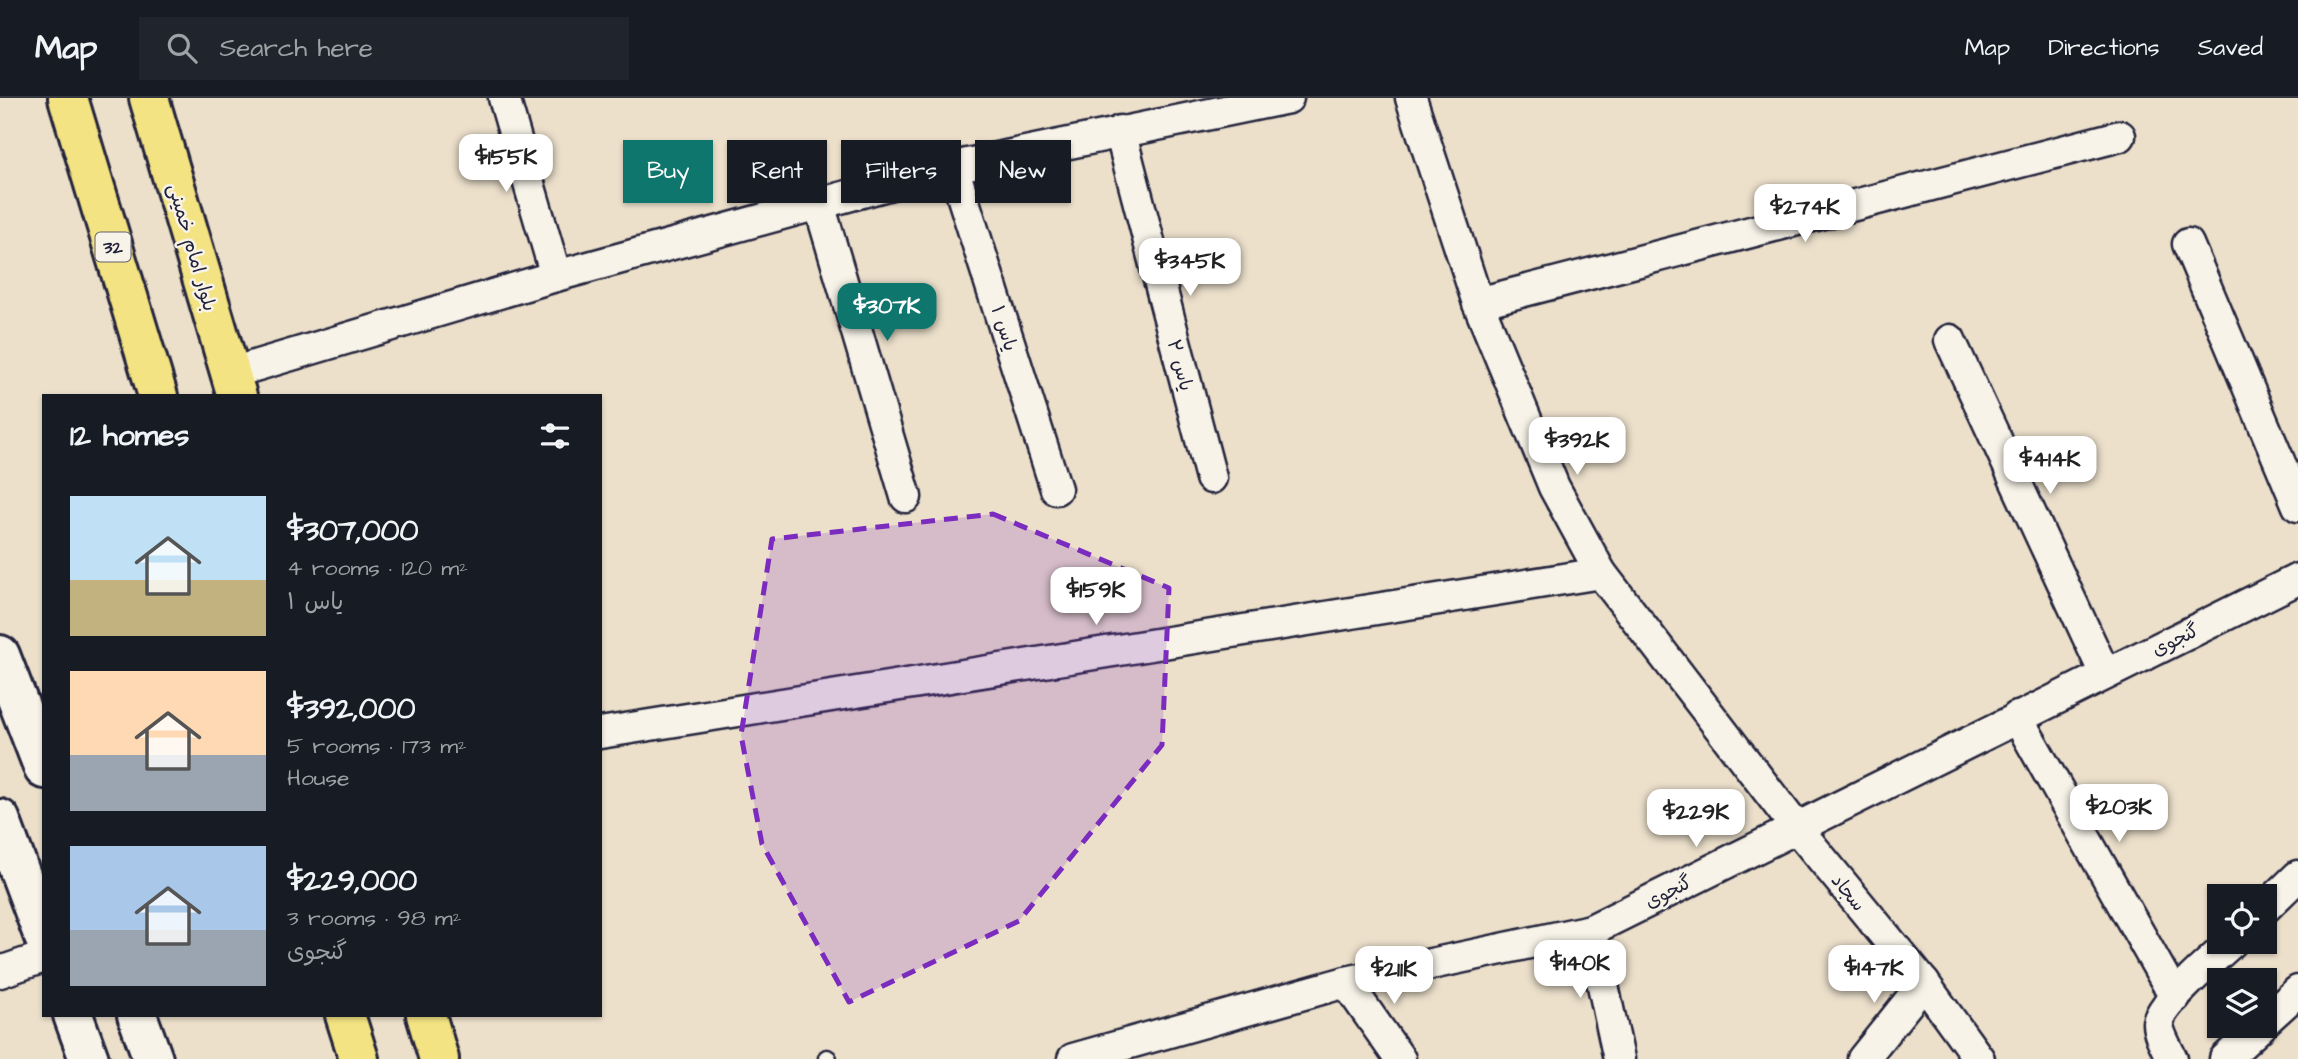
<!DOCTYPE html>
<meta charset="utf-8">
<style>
:root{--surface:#171b24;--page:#20242c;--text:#f1f3f6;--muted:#9ea1a6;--line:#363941;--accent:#0f766e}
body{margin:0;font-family:"Architects Daughter","Playpen Sans Arabic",sans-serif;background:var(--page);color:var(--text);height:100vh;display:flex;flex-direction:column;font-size:26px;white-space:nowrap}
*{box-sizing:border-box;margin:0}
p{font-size:23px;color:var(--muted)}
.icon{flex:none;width:38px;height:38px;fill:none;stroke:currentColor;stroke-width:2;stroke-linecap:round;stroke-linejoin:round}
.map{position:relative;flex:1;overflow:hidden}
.panel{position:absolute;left:42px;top:296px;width:560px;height:623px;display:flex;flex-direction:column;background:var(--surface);border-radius:0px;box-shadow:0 2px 5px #0004}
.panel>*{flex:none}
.banner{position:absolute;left:623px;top:42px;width:665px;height:63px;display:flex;gap:14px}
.controls{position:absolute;left:2207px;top:786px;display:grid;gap:14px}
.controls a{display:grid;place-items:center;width:70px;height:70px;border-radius:0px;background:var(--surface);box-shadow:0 2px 5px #0004;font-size:35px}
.price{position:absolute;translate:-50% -60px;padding:0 16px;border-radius:14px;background:#fff;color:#222;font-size:23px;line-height:46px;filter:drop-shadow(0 2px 4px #0008)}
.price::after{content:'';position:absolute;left:50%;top:42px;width:21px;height:16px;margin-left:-10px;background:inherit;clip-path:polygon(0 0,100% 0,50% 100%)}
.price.on{background:var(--accent);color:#fff}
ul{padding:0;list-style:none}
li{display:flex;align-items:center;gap:21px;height:175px;padding:0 28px}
li span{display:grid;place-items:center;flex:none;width:196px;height:140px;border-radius:0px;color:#555}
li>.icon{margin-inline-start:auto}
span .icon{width:84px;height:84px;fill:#fffc;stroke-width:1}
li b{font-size:30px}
h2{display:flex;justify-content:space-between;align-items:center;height:84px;padding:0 28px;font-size:30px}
.tag{padding:0 24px;border-radius:0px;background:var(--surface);box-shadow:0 2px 5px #0004;font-size:24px;line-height:63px}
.tag.on{background:var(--accent);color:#fff}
header{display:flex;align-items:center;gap:42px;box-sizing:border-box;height:98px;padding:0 35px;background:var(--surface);border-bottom:2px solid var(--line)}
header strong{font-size:33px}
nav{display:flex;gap:38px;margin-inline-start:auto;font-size:24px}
.search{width:490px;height:63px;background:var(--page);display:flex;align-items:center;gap:18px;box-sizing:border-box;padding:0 24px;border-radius:0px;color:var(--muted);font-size:26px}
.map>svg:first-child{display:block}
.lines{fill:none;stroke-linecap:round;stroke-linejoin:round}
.service-casing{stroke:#22223b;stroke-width:21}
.minor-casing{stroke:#22223b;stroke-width:35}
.secondary-casing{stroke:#22223b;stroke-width:44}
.trunk-casing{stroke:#22223b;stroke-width:44}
.service{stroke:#f7f3e8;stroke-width:16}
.minor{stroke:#f7f3e8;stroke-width:30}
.secondary{stroke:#f7f3e8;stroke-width:38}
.trunk{stroke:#f4e382;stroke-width:38}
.marked{fill:#7b2cbf;fill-opacity:0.2;stroke:#7b2cbf;stroke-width:5;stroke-dasharray:14 9;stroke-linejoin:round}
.labels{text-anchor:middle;stroke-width:5;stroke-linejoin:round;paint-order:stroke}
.shield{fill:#f7f3e8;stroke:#62616f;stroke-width:2}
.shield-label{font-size:18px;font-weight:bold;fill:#22223b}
.street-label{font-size:19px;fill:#22223b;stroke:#f7f3e8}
</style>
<header>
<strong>Map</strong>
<div class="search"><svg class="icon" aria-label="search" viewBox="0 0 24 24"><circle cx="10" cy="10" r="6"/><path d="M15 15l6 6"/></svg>Search here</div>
<nav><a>Map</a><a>Directions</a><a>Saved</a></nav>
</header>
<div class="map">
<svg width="2298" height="961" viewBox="0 0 2298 961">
<rect width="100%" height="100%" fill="#ece0cb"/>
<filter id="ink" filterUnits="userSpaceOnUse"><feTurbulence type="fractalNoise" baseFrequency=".0143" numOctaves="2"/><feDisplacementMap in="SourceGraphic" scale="14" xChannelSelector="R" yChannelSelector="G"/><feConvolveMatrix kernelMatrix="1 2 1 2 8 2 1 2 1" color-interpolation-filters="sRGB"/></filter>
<g filter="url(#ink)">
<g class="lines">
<defs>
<polyline id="service" points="827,960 828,961"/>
<g id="minor">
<polyline points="504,0 556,178"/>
<polyline points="1411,0 1478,205 1554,389 1601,475 1795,728 1924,885 1979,961"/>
<polyline points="1120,33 1211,380"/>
<polyline points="953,69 1056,391"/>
<polyline points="819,106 906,399"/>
<polyline points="2188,146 2298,408"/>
<polyline points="1478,205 2120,38"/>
<polyline points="1950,242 2105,576"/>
<polyline points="231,275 556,178 953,69 1288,0"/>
<polyline points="2017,619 2175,899"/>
<polyline points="600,635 1601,475"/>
<polyline points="2264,811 2298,778"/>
<polyline points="1591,832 1619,961"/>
<polyline points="0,874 44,859"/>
<polyline points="1346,884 1400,961"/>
<polyline points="2264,924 2298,893"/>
<polyline points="1073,961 1346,884 1591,832 2298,481"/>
<polyline points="1863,961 1924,885"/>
<path d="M2172,961C2167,950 2158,936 2158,925C2159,906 2217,858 2232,844"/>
<polyline points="2225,961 2261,928"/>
</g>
<g id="secondary">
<polyline points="0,557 44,671"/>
<polyline points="0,721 44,839"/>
<polyline points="73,917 89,961"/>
<polyline points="137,917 153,961"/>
</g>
<g id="trunk">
<polyline points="68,0 158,298"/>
<polyline points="149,0 237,298"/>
<polyline points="345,917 359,961"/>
<polyline points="426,917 439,961"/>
</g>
</defs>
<!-- service casing -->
<use href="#service" class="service-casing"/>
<!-- minor casing -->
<use href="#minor" class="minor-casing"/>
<!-- secondary casing -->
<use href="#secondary" class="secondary-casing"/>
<!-- trunk casing -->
<use href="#trunk" class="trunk-casing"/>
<!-- service -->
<use href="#service" class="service"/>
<!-- minor -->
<use href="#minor" class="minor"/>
<!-- secondary -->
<use href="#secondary" class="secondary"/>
<!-- trunk -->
<use href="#trunk" class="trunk"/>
</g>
</g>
<!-- marked area -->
<path class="marked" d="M993,416L1169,490L1162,647L1019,823L849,904L762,746L741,637L772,441Z"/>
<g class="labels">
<!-- shield labels -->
<rect class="shield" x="95.5" y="134.5" width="35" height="29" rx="5"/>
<g class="shield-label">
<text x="113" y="155">32</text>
</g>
<!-- street labels -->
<g class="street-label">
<text transform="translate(193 149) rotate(74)" y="7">بلوار امام خمینی</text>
<text transform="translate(1005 230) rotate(72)" y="7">یاس ۱</text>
<text transform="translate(1181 267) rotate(75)" y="7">یاس ۲</text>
<text transform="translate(2175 541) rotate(-26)" y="7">گنجوی</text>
<text transform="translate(1668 793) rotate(-27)" y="7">گنجوی</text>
<text transform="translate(1849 794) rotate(51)" y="7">سجاد</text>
</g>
</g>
</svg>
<div class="controls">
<a><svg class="icon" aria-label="locate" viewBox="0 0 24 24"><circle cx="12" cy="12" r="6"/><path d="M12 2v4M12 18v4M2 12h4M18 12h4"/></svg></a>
<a><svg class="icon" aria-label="layers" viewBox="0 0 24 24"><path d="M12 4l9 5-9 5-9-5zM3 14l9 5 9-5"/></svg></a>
</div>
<b class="price" style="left:506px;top:96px">$155K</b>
<b class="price" style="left:1805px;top:146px">$274K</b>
<b class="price" style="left:1190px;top:200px">$345K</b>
<b class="price on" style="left:887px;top:245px">$307K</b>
<b class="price" style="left:1577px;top:379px">$392K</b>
<b class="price" style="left:2050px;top:398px">$414K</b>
<b class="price" style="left:1096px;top:529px">$159K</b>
<b class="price" style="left:2119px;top:746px">$203K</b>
<b class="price" style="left:1696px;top:751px">$229K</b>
<b class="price" style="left:1580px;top:902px">$140K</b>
<b class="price" style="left:1874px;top:907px">$147K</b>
<b class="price" style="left:1394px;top:908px">$211K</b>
<div class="banner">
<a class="tag on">Buy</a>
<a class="tag">Rent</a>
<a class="tag">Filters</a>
<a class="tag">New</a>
</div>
<section class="panel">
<h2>12 homes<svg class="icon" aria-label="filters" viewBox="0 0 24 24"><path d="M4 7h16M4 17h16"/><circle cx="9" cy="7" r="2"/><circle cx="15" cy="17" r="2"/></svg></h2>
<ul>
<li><span style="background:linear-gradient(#bfe0f5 60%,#c2b280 0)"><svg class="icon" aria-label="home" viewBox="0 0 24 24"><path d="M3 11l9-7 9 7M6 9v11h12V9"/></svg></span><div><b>$307,000</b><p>4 rooms · 120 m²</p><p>یاس ۱</p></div></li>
<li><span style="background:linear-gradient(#ffd9b3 60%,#9aa5b1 0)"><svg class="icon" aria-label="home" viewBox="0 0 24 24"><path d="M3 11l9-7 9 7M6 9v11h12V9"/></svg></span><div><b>$392,000</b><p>5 rooms · 173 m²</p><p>House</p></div></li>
<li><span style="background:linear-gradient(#a9c7e8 60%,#9aa5b1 0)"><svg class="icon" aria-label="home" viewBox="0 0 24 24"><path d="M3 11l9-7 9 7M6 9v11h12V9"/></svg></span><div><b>$229,000</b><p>3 rooms · 98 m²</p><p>گنجوی</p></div></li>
</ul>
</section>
</div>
